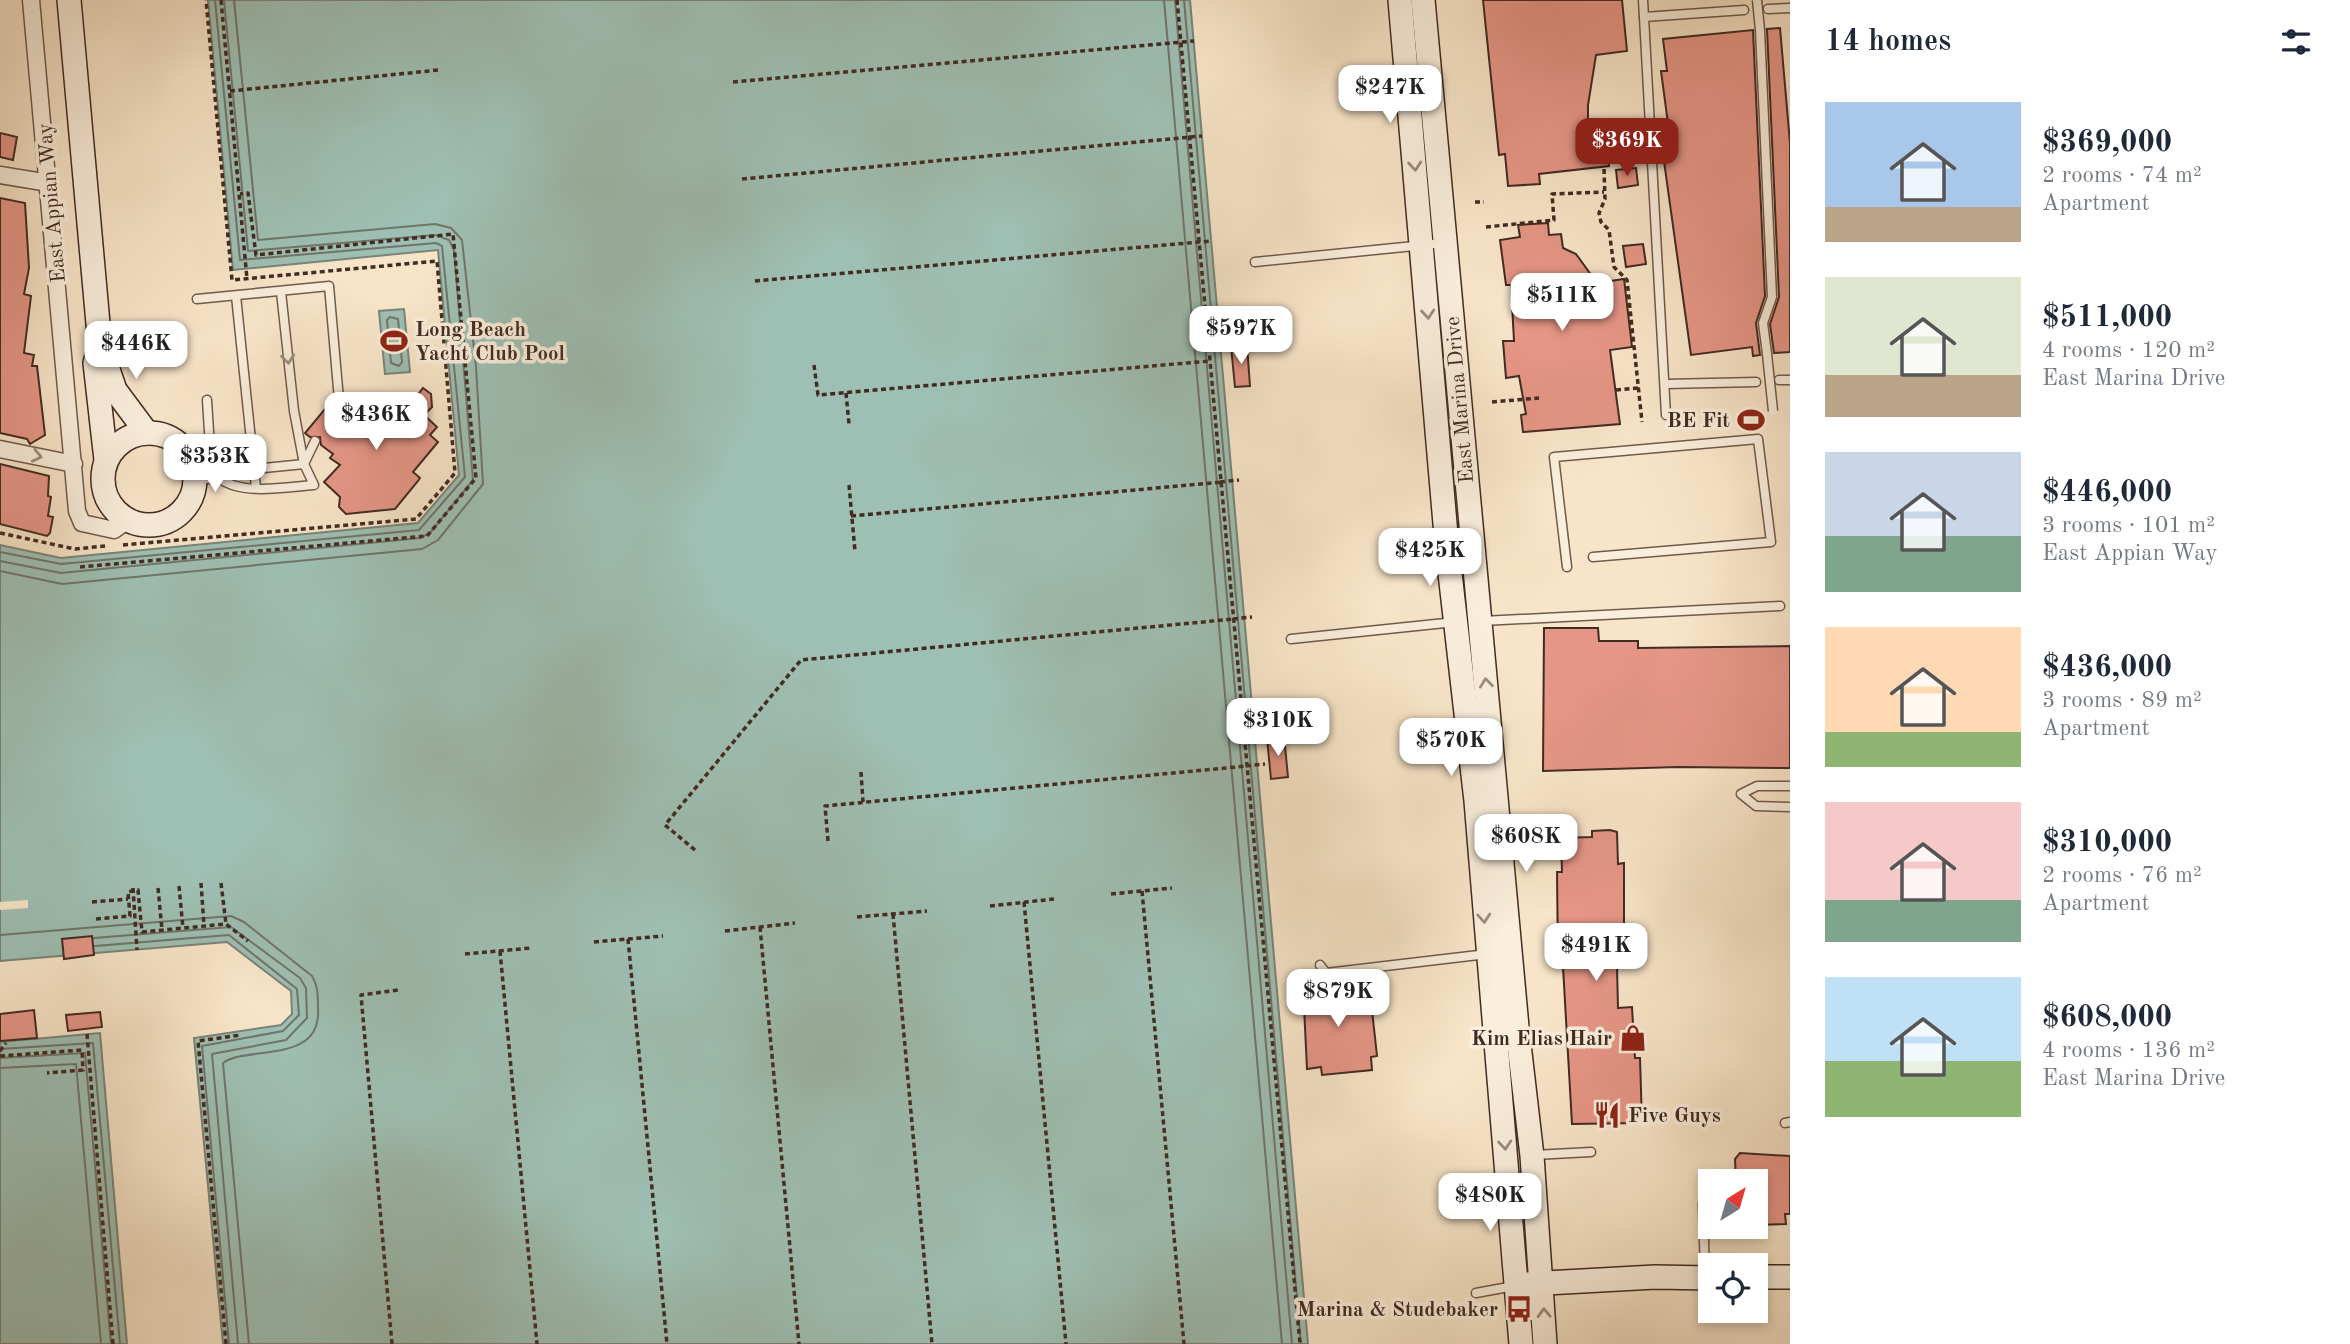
<!DOCTYPE html>
<meta charset="utf-8">
<style>
:root{--surface:#fff;--page:#f6f6f7;--text:#1f2937;--muted:#747a83;--accent:#8f2418}
body{margin:0;font-family:"Old Standard TT",serif;background:var(--page);color:var(--text);height:100vh;display:flex;flex-direction:column;font-size:26px;white-space:nowrap}
*{box-sizing:border-box;margin:0}
p{font-size:23px;color:var(--muted)}
.icon{flex:none;width:38px;height:38px;fill:none;stroke:currentColor;stroke-width:2;stroke-linecap:round;stroke-linejoin:round}
.map{position:relative;flex:1;overflow:hidden}
.drawer{display:flex;flex-direction:column;background:var(--surface);width:560px}
.drawer>*{flex:none}
.needle{width:46px;rotate:37deg}
.buttons{position:absolute;left:1698px;top:1169px;display:grid;gap:14px}
.buttons a{display:grid;place-items:center;width:70px;height:70px;border-radius:0px;background:var(--surface);box-shadow:0 4px 10px #0003;font-size:35px}
.price{position:absolute;translate:-50% -60px;padding:0 16px;border-radius:14px;background:#fff;color:#222;font-size:23px;line-height:46px;filter:drop-shadow(0 2px 4px #0008)}
.price::after{content:'';position:absolute;left:50%;top:42px;width:21px;height:16px;margin-left:-10px;background:inherit;clip-path:polygon(0 0,100% 0,50% 100%)}
.price.selected{background:var(--accent);color:#fff}
ul{padding:0;list-style:none}
li{display:flex;align-items:center;gap:21px;height:175px;padding:0 35px}
li span{display:grid;place-items:center;flex:none;width:196px;height:140px;border-radius:0px;color:#555}
li>.icon{margin-inline-start:auto}
span .icon{width:84px;height:84px;fill:#fffc;stroke-width:1}
li b{font-size:30px}
h2{display:flex;justify-content:space-between;align-items:center;height:84px;padding:0 35px;font-size:30px}
main{display:flex;flex:1;min-height:0}
.map>svg:first-child{display:block}
.water{fill:#9ebfb3;stroke:#798479;stroke-width:2}
.pier{fill:#f8e5c9}
.lines{fill:none;stroke-linecap:round;stroke-linejoin:round}
.shore{stroke:#70756a;stroke-width:2}
.building{fill:#e69687;stroke:#422b22;stroke-width:2}
.lane-casing{stroke:#705a4c;stroke-width:11}
.street-casing{stroke:#705a4c;stroke-width:19}
.secondary-casing{stroke:#422b22;stroke-width:26}
.path{stroke:#422b22;stroke-width:3.5;stroke-dasharray:5 3.5;stroke-linecap:butt}
.lane{stroke:#faeedc;stroke-width:8}
.street{stroke:#faeedc;stroke-width:16}
.secondary{stroke:#faeedc;stroke-width:23}
.lane-bridge-casing{stroke:#705a4c;stroke-width:11;stroke-linecap:butt}
.lane-bridge{stroke:#faeedc;stroke-width:8}
.oneway{stroke:#9e8c7f}
.labels{text-anchor:middle;stroke-width:7;stroke-linejoin:round;paint-order:stroke}
.street-label{font-size:21px;fill:#422b22;stroke:#faeedc}
.poi-label{font-size:21px;font-weight:bold;fill:#422b22;stroke:#faeedc;text-anchor:end}
</style>
<main>
<div class="map">
<svg width="1790" height="1344" viewBox="0 0 1790 1344">
<rect width="100%" height="100%" fill="#f8e5c9"/>
<filter id="stains"><feTurbulence type="fractalNoise" baseFrequency=".00286" numOctaves="4"/><feColorMatrix values="0 0 0 0 .2 0 0 0 0 .09 0 0 0 0 .02 0 0 0 .5 -.17"/></filter>
<radialGradient id="worn" r=".72"><stop offset=".6" stop-color="#630" stop-opacity="0"/><stop offset="1" stop-color="#630" stop-opacity=".3"/></radialGradient>
<!-- water -->
<g class="water">
<polygon points="208,0 1190,0 1308,1344 223,1344 194,1038 281,1025 292,1014 291,991 227,942 0,961 0,545 61,558 418,523 459,475 438,250 233,270"/>
<polygon points="404,309 410,372 385,374 379,311"/>
<polygon points="100,1033 127,1344 0,1344 0,1042"/>
</g>
<!-- pier -->
<polygon class="pier" points="28,900 28,908 0,910 0,902"/>
<g class="lines">
<!-- shore -->
<g class="shore">
<polyline points="1164,0 1282,1344"/>
<polyline points="1175,0 1292,1344"/>
<polyline points="1184,0 1301,1344"/>
<polygon points="390,317 398,319 402,362 399,366 391,363 387,320"/>
<polyline points="0,552 61,564 419,530 465,477 442,246 436,243 240,260 215,0"/>
<polyline points="0,561 61,573 420,538 430,533 473,480 454,250 449,240 435,235 248,251 224,0"/>
<polyline points="0,571 62,584 422,549 438,540 483,484 476,367 462,240 451,228 435,224 258,240 234,0"/>
<path d="M0,935L231,916L244,922L312,976C318,986 318,997 318,1008C322,1065 248,1045 223,1063L249,1344"/>
<polyline points="94,938 231,927 300,978 306,988 307,1018 286,1040 212,1054 238,1344"/>
<polyline points="95,946 229,935 297,989 299,1015 283,1031 202,1046 229,1344"/>
<polyline points="0,1049 93,1043 120,1344"/>
<polyline points="0,1058 85,1053 111,1344"/>
<polyline points="0,1068 76,1064 101,1344"/>
</g>
</g>
<!-- building -->
<g class="building">
<polygon points="1483,0 1622,0 1627,51 1596,55 1588,105 1588,127 1607,126 1609,166 1539,174 1540,184 1508,186 1505,154 1499,155"/>
<polygon points="1780,28 1790,143 1790,352 1774,353 1770,324 1779,297 1767,29"/>
<polygon points="1753,30 1765,296 1756,323 1760,355 1753,356 1752,347 1691,355 1662,147 1671,146 1661,71 1667,71 1663,39"/>
<polygon points="0,133 17,137 13,160 0,157"/>
<polygon points="1636,168 1638,185 1618,188 1616,170"/>
<polygon points="0,198 25,203 29,268 24,294 31,296 24,353 34,355 32,366 37,366 45,435 30,444 27,439 0,433"/>
<polygon points="1548,223 1549,235 1561,234 1563,248 1576,254 1597,283 1624,279 1632,347 1610,350 1620,424 1523,432 1521,415 1526,414 1519,376 1506,378 1503,341 1514,341 1511,285 1506,285 1500,240 1520,237 1518,225"/>
<polygon points="1643,244 1646,264 1626,267 1623,246"/>
<polygon points="1247,345 1250,386 1235,387 1231,346"/>
<polygon points="423,388 431,394 432,407 424,415 437,427 430,435 438,442 413,472 420,478 418,481 395,509 346,514 339,507 340,497 324,482 340,465 330,458 333,454 321,445 320,437 310,437 305,433 330,403 337,417 345,415 354,423 379,393 397,405 402,398 410,405"/>
<polygon points="0,464 49,476 48,496 51,497 48,516 53,517 50,533 47,536 0,524"/>
<polygon points="1544,628 1598,628 1599,641 1638,641 1638,648 1790,646 1790,768 1678,767 1543,771"/>
<polygon points="1284,736 1288,777 1271,779 1267,738"/>
<polygon points="1610,830 1617,832 1618,864 1624,863 1624,949 1623,966 1617,966 1618,1008 1632,1007 1635,1058 1640,1058 1642,1123 1572,1124 1563,967 1558,966 1557,872 1562,872 1561,838 1592,837 1592,831"/>
<polygon points="92,936 94,955 64,959 62,939"/>
<polygon points="1341,981 1341,990 1364,988 1365,1001 1371,1001 1377,1056 1371,1057 1372,1070 1322,1075 1321,1067 1307,1069 1303,986"/>
<polygon points="34,1010 37,1038 0,1041 0,1014"/>
<polygon points="100,1012 102,1027 68,1031 66,1015"/>
<polygon points="1740,1153 1790,1156 1790,1214 1785,1214 1786,1224 1755,1225 1755,1181 1736,1181 1735,1159"/>
</g>
<g class="lines">
<defs>
<g id="lane">
<polyline points="1643,0 1644,17 1744,10"/>
<polyline points="1768,9 1790,8"/>
<polyline points="1644,17 1666,415"/>
<polyline points="1760,30 1772,297 1763,323 1767,354"/>
<polyline points="1255,262 1444,243"/>
<polyline points="236,296 256,488"/>
<polyline points="197,299 329,286 340,411"/>
<polyline points="1779,380 1790,380"/>
<polyline points="1666,384 1756,382"/>
<polyline points="207,400 212,479"/>
<polyline points="304,464 315,441"/>
<path d="M219,478C242,496 286,487 314,485L304,464L294,411L281,292"/>
<polyline points="195,480 219,478 229,466 253,464 264,468 304,464"/>
<polyline points="1567,567 1554,457 1758,439 1771,542 1593,557"/>
<polyline points="1482,621 1780,606"/>
<polyline points="1291,639 1455,622"/>
<polyline points="1790,786 1757,786 1741,794 1756,806 1790,807"/>
<polyline points="1320,965 1326,973 1487,954"/>
<polyline points="1785,1123 1790,1122"/>
<polyline points="1534,1155 1591,1152"/>
<polyline points="1703,1204 1705,1275"/>
<polyline points="1476,1293 1514,1286"/>
</g>
<g id="street">
<polyline points="31,0 77,511 82,523 114,530 128,520"/>
<polyline points="0,175 49,183"/>
<polyline points="0,449 74,464"/>
</g>
<g id="secondary">
<polyline points="69,0 100,346 115,390 147,433"/>
<polyline points="1400,0 1447,547 1476,801 1521,1344"/>
<polyline points="1423,0 1517,1027 1532,1156 1545,1344"/>
<polyline points="97,356 95,363 106,460"/>
<circle cx="149" cy="479" r="46"/>
<polyline points="1755,1277 1790,1277"/>
<polyline points="1528,1284 1655,1277 1710,1278"/>
</g>
</defs>
<!-- lane casing -->
<use href="#lane" class="lane-casing"/>
<!-- street casing -->
<use href="#street" class="street-casing"/>
<!-- secondary casing -->
<use href="#secondary" class="secondary-casing"/>
<!-- path -->
<g class="path">
<polyline points="221,0 247,279"/>
<polyline points="1177,0 1300,1344"/>
<polyline points="733,82 1194,41"/>
<polyline points="230,91 439,70"/>
<polyline points="1604,169 1605,199 1599,213 1601,222 1609,230 1614,267 1627,280 1642,422"/>
<polyline points="742,179 1202,136"/>
<polyline points="1475,202 1484,202"/>
<polyline points="1486,227 1554,220 1552,194 1604,192"/>
<polyline points="755,281 1211,241"/>
<polyline points="814,365 818,395 1210,361"/>
<polyline points="1616,390 1638,388"/>
<polyline points="846,393 849,424"/>
<polyline points="1492,402 1539,398"/>
<polyline points="1220,482 1239,480"/>
<polyline points="849,485 855,551"/>
<polyline points="851,516 1222,482"/>
<polyline points="0,533 75,549 105,546"/>
<polyline points="123,545 416,519 455,473 437,261 232,280 206,0"/>
<polyline points="80,567 427,536 476,478 453,234 256,255 248,193 240,194"/>
<polyline points="1233,619 1252,617"/>
<polyline points="1246,766 1265,764"/>
<polyline points="861,772 863,802"/>
<polyline points="828,841 825,806 1247,766"/>
<polyline points="695,850 665,825 801,660 1234,619"/>
<polyline points="201,883 204,926"/>
<polyline points="221,883 226,924"/>
<polyline points="179,886 183,928"/>
<polyline points="133,888 137,950"/>
<polyline points="158,888 162,930"/>
<polyline points="1142,891 1184,1344"/>
<polyline points="1111,894 1172,888"/>
<polyline points="92,902 128,899"/>
<polyline points="1024,902 1066,1344"/>
<polyline points="990,906 1054,899"/>
<polyline points="893,914 932,1344"/>
<polyline points="857,917 927,911"/>
<polyline points="96,919 130,916 128,892 138,890 142,932 226,924 248,941"/>
<polyline points="760,927 799,1344"/>
<polyline points="725,931 795,923"/>
<polyline points="628,939 667,1344"/>
<polyline points="594,942 663,936"/>
<polyline points="500,951 537,1344"/>
<polyline points="465,954 531,948"/>
<polyline points="87,1034 113,1344"/>
<polyline points="0,1051 6,1043"/>
<polyline points="0,1056 82,1050 83,1070 47,1073"/>
<polyline points="226,1344 198,1041 241,1035"/>
<polyline points="392,1344 361,995 398,990"/>
</g>
<!-- lane -->
<use href="#lane" class="lane"/>
<!-- street -->
<use href="#street" class="street"/>
<!-- secondary -->
<use href="#secondary" class="secondary"/>
<defs>
<g id="lane-bridge">
<polyline points="1757,0 1760,30"/>
<polyline points="1767,354 1773,411"/>
</g>
</defs>
<!-- lane-bridge casing -->
<use href="#lane-bridge" class="lane-bridge-casing"/>
<!-- lane-bridge -->
<use href="#lane-bridge" class="lane-bridge"/>
</g>
<!-- one-way arrows -->
<defs><path id="oneway-chevron" d="M-2-3.5L2.5 0L-2 3.5" fill="none" stroke-width="1.6" stroke-linecap="round" stroke-linejoin="round" transform="scale(1.75)"/></defs>
<g class="oneway">
<use href="#oneway-chevron" transform="translate(1415 166) rotate(85)"/>
<use href="#oneway-chevron" transform="translate(1428 314) rotate(85)"/>
<use href="#oneway-chevron" transform="translate(288 359) rotate(84)"/>
<use href="#oneway-chevron" transform="translate(37 456) rotate(12)"/>
<use href="#oneway-chevron" transform="translate(1486 683) rotate(-96)"/>
<use href="#oneway-chevron" transform="translate(1484 918) rotate(86)"/>
<use href="#oneway-chevron" transform="translate(1505 1145) rotate(85)"/>
<use href="#oneway-chevron" transform="translate(1544 1313) rotate(-92)"/>
</g>
<!-- icons -->
<defs>
<symbol id="stadium-bare" viewBox="-9 -9 18 18"><path d="M0-5a6.5 5 0 1 0 0 10a6.5 5 0 1 0 0-10ZM-3.5-1.8h7v3.6h-7Z" fill="#8f2418" stroke="#faeedc" stroke-width="2.5" paint-order="stroke"/></symbol>
<symbol id="shop-bare" viewBox="-9 -9 18 18"><path d="M-5-2.5h2.3a2.7 3.5 0 0 1 5.4 0H5L5.5 6h-11ZM-1.5-2.5h3a1.5 2.3 0 0 0-3 0Z" fill="#8f2418" stroke="#faeedc" stroke-width="2.5" paint-order="stroke"/></symbol>
<symbol id="restaurant-bare" viewBox="-9 -9 18 18"><path d="M-5-6h1v4h1v-4h1v4h1v-4h1v5L-1.5 .5V6h-2V.5L-5-1ZM5-6V6H3V1.5H1.5Q1.5-4 5-6Z" fill="#8f2418" stroke="#faeedc" stroke-width="2.5" paint-order="stroke"/></symbol>
<symbol id="bus-bare" viewBox="-9 -9 18 18"><path d="M-5-6H5V4H4V6H2V4H-2V6H-4V4H-5ZM-3.5-4V0h7V-4ZM-3.5 1.2v1.5H-2V1.2ZM2 1.2v1.5H3.5V1.2Z" fill="#8f2418" stroke="#faeedc" stroke-width="2.5" paint-order="stroke"/></symbol>
</defs>
<g fill-rule="evenodd">
<use href="#stadium-bare" x="375" y="322" width="38" height="38"/>
<use href="#stadium-bare" x="1732" y="401" width="38" height="38"/>
<use href="#shop-bare" x="1614" y="1019" width="38" height="38"/>
<use href="#restaurant-bare" x="1588" y="1096" width="38" height="38"/>
<use href="#bus-bare" x="1500" y="1290" width="38" height="38"/>
</g>
<g class="labels">
<!-- street labels -->
<g class="street-label">
<text transform="translate(51 203) rotate(-95)" y="7">East Appian Way</text>
<text transform="translate(1459 400) rotate(-95)" y="7">East Marina Drive</text>
</g>
<!-- poi labels -->
<g class="poi-label">
<text x="415" y="336" text-anchor="start">Long Beach<tspan x="415" dy="24">Yacht Club Pool</tspan></text>
<text x="1730" y="427">BE Fit</text>
<text x="1612" y="1045">Kim Elias Hair</text>
<text x="1628" y="1122" text-anchor="start">Five Guys</text>
<text x="1498" y="1316">Marina &amp; Studebaker</text>
</g>
</g>
<rect width="100%" height="100%" filter="url(#stains)"/>
<rect width="100%" height="100%" fill="url(#worn)"/>
</svg>
<div class="buttons">
<a><svg class="needle" viewBox="-14 -14 28 28"><path d="M0-13l5 13h-10z" fill="#e53935"/><path d="M0 13l5-13h-10z" fill="#747a83"/></svg></a>
<a><svg class="icon" aria-label="locate" viewBox="0 0 24 24"><circle cx="12" cy="12" r="6"/><path d="M12 2v4M12 18v4M2 12h4M18 12h4"/></svg></a>
</div>
<b class="price" style="left:1390px;top:125px">$247K</b>
<b class="price selected" style="left:1627px;top:178px">$369K</b>
<b class="price" style="left:1562px;top:333px">$511K</b>
<b class="price" style="left:1241px;top:366px">$597K</b>
<b class="price" style="left:136px;top:381px">$446K</b>
<b class="price" style="left:376px;top:452px">$436K</b>
<b class="price" style="left:215px;top:494px">$353K</b>
<b class="price" style="left:1430px;top:588px">$425K</b>
<b class="price" style="left:1278px;top:758px">$310K</b>
<b class="price" style="left:1451px;top:778px">$570K</b>
<b class="price" style="left:1526px;top:874px">$608K</b>
<b class="price" style="left:1596px;top:983px">$491K</b>
<b class="price" style="left:1338px;top:1029px">$879K</b>
<b class="price" style="left:1490px;top:1233px">$480K</b>
</div>
<section class="drawer">
<h2>14 homes<svg class="icon" aria-label="filters" viewBox="0 0 24 24"><path d="M4 7h16M4 17h16"/><circle cx="9" cy="7" r="2"/><circle cx="15" cy="17" r="2"/></svg></h2>
<ul>
<li><span style="background:linear-gradient(#a9c7e8 75%,#b9a48a 0)"><svg class="icon" aria-label="home" viewBox="0 0 24 24"><path d="M3 11l9-7 9 7M6 9v11h12V9"/></svg></span><div><b>$369,000</b><p>2 rooms · 74 m²</p><p>Apartment</p></div></li>
<li><span style="background:linear-gradient(#dfe7d0 70%,#b9a48a 0)"><svg class="icon" aria-label="home" viewBox="0 0 24 24"><path d="M3 11l9-7 9 7M6 9v11h12V9"/></svg></span><div><b>$511,000</b><p>4 rooms · 120 m²</p><p>East Marina Drive</p></div></li>
<li><span style="background:linear-gradient(#c9d6e8 60%,#7fa58c 0)"><svg class="icon" aria-label="home" viewBox="0 0 24 24"><path d="M3 11l9-7 9 7M6 9v11h12V9"/></svg></span><div><b>$446,000</b><p>3 rooms · 101 m²</p><p>East Appian Way</p></div></li>
<li><span style="background:linear-gradient(#ffd9b3 75%,#8fb573 0)"><svg class="icon" aria-label="home" viewBox="0 0 24 24"><path d="M3 11l9-7 9 7M6 9v11h12V9"/></svg></span><div><b>$436,000</b><p>3 rooms · 89 m²</p><p>Apartment</p></div></li>
<li><span style="background:linear-gradient(#f6c9c9 70%,#7fa58c 0)"><svg class="icon" aria-label="home" viewBox="0 0 24 24"><path d="M3 11l9-7 9 7M6 9v11h12V9"/></svg></span><div><b>$310,000</b><p>2 rooms · 76 m²</p><p>Apartment</p></div></li>
<li><span style="background:linear-gradient(#bfe0f5 60%,#8fb573 0)"><svg class="icon" aria-label="home" viewBox="0 0 24 24"><path d="M3 11l9-7 9 7M6 9v11h12V9"/></svg></span><div><b>$608,000</b><p>4 rooms · 136 m²</p><p>East Marina Drive</p></div></li>
</ul>
</section>
</main>
